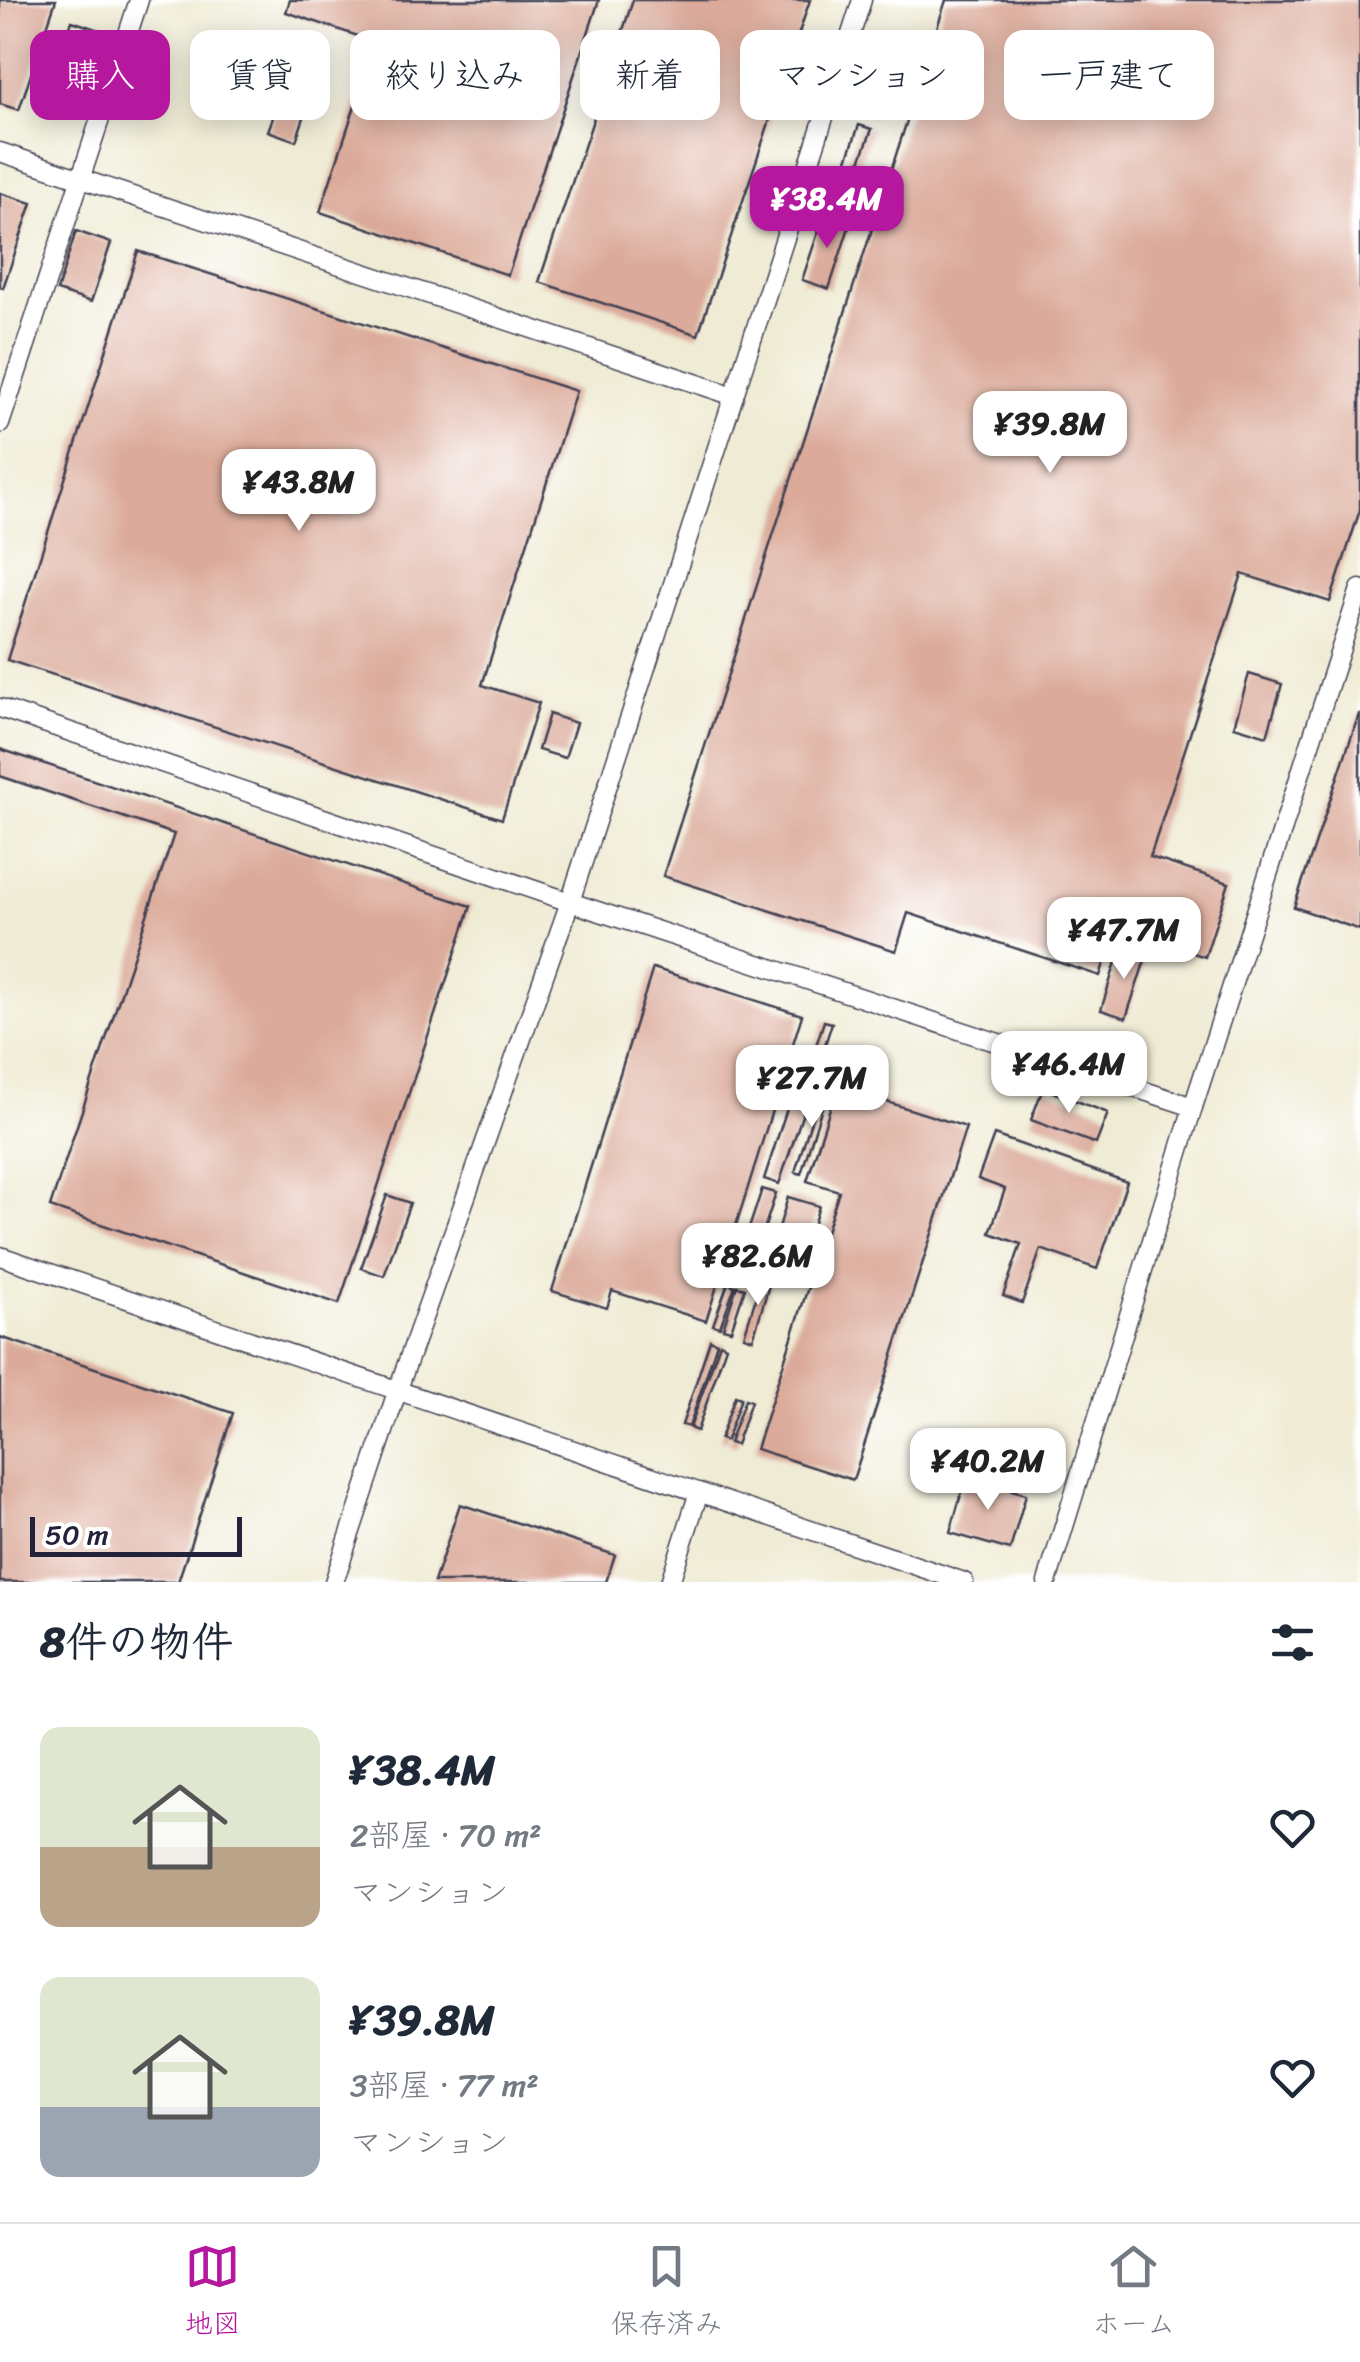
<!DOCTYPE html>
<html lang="ja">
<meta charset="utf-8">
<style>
:root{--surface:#fff;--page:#f6f6f7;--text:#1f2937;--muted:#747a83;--line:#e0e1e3;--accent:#b5179e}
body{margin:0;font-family:Sriracha,"Klee One",sans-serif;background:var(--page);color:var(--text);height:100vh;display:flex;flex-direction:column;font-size:38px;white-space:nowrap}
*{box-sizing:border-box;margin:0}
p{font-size:32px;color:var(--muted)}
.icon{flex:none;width:55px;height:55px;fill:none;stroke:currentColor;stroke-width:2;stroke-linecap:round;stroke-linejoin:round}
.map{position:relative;height:1582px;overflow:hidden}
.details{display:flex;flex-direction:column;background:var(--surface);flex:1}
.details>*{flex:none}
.guide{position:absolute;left:30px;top:30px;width:1300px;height:90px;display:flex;gap:20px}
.scale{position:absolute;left:30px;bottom:25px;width:212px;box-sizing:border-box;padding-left:10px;border:5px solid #22223b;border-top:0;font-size:28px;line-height:35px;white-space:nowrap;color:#22223b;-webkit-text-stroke:8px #fff;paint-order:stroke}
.price{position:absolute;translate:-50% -85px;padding:0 22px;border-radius:20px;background:#fff;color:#222;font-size:32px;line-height:65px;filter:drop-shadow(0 2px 5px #0008)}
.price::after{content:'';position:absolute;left:50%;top:60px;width:30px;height:22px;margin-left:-15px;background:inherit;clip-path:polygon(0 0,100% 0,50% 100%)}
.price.active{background:var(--accent);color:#fff}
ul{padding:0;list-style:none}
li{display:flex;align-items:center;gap:30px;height:250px;padding:0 40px}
li span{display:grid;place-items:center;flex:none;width:280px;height:200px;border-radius:20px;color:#555}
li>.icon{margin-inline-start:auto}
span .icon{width:120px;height:120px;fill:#fffc;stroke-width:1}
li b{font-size:42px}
h2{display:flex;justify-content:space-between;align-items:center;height:120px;padding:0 40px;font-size:42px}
.chip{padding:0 35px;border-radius:20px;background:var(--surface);box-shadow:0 5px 25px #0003;font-size:35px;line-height:90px}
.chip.active{background:var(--accent);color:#fff}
.tab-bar{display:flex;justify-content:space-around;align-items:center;height:140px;border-top:2px solid var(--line);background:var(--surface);font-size:28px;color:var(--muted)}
.tab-bar a{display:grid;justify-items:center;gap:5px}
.tab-bar .active{color:var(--accent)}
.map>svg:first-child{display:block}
.building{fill:#dbaa9a}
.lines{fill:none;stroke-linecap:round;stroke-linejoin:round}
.lane-casing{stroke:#414052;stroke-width:21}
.lane{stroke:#fff;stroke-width:18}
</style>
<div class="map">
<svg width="1360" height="1582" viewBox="0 0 1360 1582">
<rect width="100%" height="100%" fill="#fff"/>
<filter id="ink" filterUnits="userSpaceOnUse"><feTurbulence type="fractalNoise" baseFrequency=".01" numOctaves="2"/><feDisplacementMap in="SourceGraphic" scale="20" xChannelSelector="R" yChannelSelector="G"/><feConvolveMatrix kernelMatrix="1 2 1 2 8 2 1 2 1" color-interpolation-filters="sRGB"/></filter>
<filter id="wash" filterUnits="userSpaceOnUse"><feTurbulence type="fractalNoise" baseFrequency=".0048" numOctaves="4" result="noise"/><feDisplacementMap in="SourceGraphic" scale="40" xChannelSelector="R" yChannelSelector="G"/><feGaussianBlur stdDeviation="2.25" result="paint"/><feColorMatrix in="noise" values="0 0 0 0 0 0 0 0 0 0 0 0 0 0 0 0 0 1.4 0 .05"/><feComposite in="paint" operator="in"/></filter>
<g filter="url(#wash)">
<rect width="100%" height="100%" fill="#efebd4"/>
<g id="blocks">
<!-- building -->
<g class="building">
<polygon points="0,0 56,0 19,110 0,104"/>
<polygon points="290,0 599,0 508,275 320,212 376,42 286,12"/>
<polygon points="633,0 810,0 698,335 539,282"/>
<polygon points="946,0 1360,0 1360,510 1330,602 1242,574 1150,857 1229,883 1205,957 1116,927 1100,976 908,913 896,951 663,876"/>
<polygon points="72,21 102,31 76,109 46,99"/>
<polygon points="875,65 888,69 883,84 870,80"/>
<polygon points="288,76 315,85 296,141 268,131"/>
<polygon points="868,91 881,96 873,117 860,113"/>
<polygon points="859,125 872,129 857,170 845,166"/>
<polygon points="0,193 32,203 3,288 0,287"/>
<polygon points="825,212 851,221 829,289 802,280"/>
<polygon points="76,231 111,243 91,302 57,291"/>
<polygon points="138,251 576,391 482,685 539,703 502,819 7,660"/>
<polygon points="1249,674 1282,684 1267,736 1234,726"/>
<polygon points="549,714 576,723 565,758 538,750"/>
<polygon points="1359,714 1360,714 1360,930 1294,907"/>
<polygon points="0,749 471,906 339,1304 50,1207 174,834 0,776"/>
<polygon points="1121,946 1147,954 1126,1018 1101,1010"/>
<polygon points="653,968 802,1015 706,1321 612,1291 607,1308 552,1291"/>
<polygon points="824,1021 832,1023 812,1085 804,1082"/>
<polygon points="822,1086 828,1088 801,1174 795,1172"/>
<polygon points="837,1086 966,1127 853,1480 756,1449 839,1191 807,1181"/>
<polygon points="1043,1088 1108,1113 1096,1144 1031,1120"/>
<polygon points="792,1093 808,1098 779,1184 764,1179"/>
<polygon points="994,1135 1127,1182 1097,1269 1041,1249 1022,1303 1003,1296 1021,1244 990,1233 1005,1189 978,1179"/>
<polygon points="762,1189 776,1193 748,1278 734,1274"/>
<polygon points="387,1195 410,1203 384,1276 361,1268"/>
<polygon points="788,1197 819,1206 799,1271 769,1262"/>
<polygon points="763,1275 771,1278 753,1339 744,1336"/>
<polygon points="728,1283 735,1286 720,1327 713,1325"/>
<polygon points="737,1286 745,1288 731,1330 723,1328"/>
<polygon points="0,1337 233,1413 178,1582 0,1582"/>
<polygon points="710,1340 717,1343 689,1427 682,1425"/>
<polygon points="720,1343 726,1346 697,1431 690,1428"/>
<polygon points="735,1396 741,1398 726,1441 720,1439"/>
<polygon points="745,1399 751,1401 736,1445 729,1443"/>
<polygon points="966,1477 1026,1494 1010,1550 950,1533"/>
<polygon points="460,1504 615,1555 606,1582 434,1582"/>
</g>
</g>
</g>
<g filter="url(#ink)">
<use href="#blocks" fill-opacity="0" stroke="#414052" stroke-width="2.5"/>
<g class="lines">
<defs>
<g id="lane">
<polyline points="0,152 734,396"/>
<polyline points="0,424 139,0"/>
<polyline points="0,708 570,902 1193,1107 1047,1582"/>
<polyline points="1193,1107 1360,589"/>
<polyline points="0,1256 964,1582"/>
<polyline points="334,1582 397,1392 570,902 862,0"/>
<polyline points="670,1582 699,1492"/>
</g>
</defs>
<!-- lane casing -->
<use href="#lane" class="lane-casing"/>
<!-- lane -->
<use href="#lane" class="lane"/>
</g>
</g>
</svg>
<div class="scale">50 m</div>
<b class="price active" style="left:827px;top:251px">¥38.4M</b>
<b class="price" style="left:1050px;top:476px">¥39.8M</b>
<b class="price" style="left:299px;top:534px">¥43.8M</b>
<b class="price" style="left:1124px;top:982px">¥47.7M</b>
<b class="price" style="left:1069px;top:1116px">¥46.4M</b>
<b class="price" style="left:812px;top:1130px">¥27.7M</b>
<b class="price" style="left:758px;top:1308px">¥82.6M</b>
<b class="price" style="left:988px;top:1513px">¥40.2M</b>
<div class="guide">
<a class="chip active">購入</a>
<a class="chip">賃貸</a>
<a class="chip">絞り込み</a>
<a class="chip">新着</a>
<a class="chip">マンション</a>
<a class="chip">一戸建て</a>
</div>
</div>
<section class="details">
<h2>8件の物件<svg class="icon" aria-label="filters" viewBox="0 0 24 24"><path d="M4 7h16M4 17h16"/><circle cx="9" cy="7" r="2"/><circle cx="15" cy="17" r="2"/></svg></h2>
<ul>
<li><span style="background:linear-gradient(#dfe7d0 60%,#b9a48a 0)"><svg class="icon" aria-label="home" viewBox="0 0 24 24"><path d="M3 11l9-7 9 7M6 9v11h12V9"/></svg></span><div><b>¥38.4M</b><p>2部屋 · 70 m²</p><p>マンション</p></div><svg class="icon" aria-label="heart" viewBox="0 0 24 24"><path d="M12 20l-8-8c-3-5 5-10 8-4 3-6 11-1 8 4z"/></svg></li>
<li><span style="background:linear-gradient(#dfe7d0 65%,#9aa5b1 0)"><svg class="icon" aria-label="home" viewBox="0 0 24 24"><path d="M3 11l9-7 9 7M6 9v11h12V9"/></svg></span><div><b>¥39.8M</b><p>3部屋 · 77 m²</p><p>マンション</p></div><svg class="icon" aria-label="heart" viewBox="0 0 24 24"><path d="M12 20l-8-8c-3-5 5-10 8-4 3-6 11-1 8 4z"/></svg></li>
</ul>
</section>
<nav class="tab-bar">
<a class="active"><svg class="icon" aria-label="map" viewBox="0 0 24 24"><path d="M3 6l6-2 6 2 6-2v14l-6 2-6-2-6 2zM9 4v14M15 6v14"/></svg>地図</a>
<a><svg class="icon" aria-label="saved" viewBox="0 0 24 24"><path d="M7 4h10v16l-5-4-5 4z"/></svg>保存済み</a>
<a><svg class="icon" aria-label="home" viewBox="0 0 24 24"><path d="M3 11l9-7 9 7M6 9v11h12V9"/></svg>ホーム</a>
</nav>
